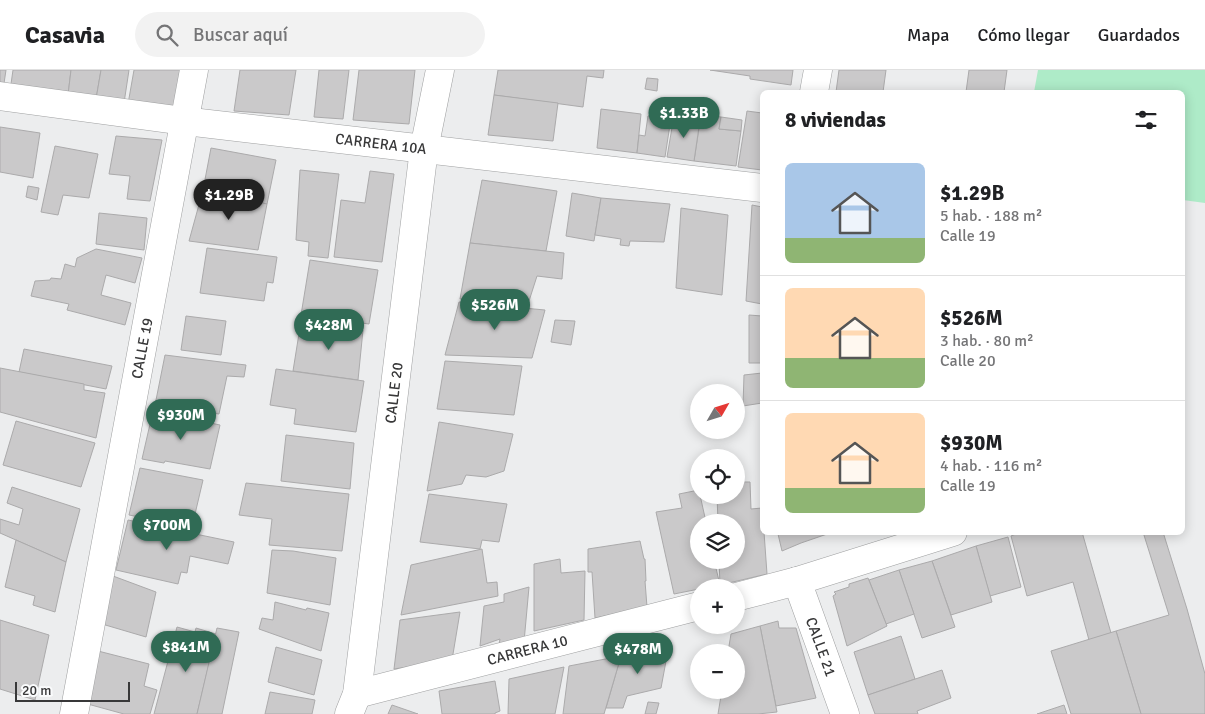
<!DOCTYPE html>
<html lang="es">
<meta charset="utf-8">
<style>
:root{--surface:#fff;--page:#f2f2f2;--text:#202124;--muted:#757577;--line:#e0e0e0;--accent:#306b55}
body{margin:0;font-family:Signika,sans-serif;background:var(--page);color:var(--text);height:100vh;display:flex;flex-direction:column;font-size:19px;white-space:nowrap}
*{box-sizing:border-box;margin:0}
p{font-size:16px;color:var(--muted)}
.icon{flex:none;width:28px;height:28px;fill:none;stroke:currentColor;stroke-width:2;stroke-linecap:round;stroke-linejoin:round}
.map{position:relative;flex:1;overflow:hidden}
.details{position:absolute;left:760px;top:20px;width:425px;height:445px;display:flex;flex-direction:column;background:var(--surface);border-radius:8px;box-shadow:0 2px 12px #0003}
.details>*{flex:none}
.needle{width:32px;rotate:51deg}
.controls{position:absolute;left:690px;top:314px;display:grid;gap:10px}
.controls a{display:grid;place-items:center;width:55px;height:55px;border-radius:50%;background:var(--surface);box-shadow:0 2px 12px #0003;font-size:25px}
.scale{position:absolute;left:15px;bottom:12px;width:115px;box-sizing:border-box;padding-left:5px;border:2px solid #383839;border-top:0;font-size:14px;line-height:18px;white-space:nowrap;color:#383839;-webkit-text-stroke:4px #fafbfc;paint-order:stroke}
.price{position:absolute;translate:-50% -42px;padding:0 11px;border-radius:18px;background:var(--accent);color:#fff;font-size:16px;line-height:32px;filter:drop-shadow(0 1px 2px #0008)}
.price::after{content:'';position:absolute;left:50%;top:30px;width:15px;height:11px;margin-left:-8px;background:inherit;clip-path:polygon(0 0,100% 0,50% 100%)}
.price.active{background:#222;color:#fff}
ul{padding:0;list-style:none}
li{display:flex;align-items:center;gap:15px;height:125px;padding:0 25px}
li+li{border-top:1px solid var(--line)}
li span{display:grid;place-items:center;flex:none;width:140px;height:100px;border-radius:8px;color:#555}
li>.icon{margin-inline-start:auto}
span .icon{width:60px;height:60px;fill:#fffc;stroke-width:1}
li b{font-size:21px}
h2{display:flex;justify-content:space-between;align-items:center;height:60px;padding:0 25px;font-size:21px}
header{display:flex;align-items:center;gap:30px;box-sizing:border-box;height:70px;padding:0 25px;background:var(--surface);border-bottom:1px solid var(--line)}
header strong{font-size:24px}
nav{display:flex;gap:28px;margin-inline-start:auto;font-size:18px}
.search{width:350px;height:45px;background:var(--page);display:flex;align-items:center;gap:12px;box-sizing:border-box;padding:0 18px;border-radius:28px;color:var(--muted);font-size:19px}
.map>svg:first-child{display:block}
.green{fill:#aeebc8}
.building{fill:#cac9ca;stroke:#abaaab}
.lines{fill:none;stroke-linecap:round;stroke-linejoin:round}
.minor-casing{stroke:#9fa0a1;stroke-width:29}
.minor{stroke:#fff;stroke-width:28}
.labels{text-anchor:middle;stroke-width:4;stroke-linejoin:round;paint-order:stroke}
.street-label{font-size:15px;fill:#383839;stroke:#fafbfc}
</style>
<header>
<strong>Casavia</strong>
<div class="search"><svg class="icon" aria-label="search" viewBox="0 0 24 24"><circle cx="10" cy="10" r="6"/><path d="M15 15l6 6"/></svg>Buscar aquí</div>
<nav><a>Mapa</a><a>Cómo llegar</a><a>Guardados</a></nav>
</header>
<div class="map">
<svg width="1205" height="644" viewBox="0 0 1205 644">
<rect width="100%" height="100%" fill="#ecedee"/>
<!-- green -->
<polygon class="green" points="1038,0 1205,0 1205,133 1183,130 1182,22 1034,22"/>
<!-- building -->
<g class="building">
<polygon points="0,0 6,0 3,20 0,20"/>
<polygon points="13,0 71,0 68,25 10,21"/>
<polygon points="71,0 101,0 96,29 68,25"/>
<polygon points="101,0 129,0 124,33 96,29"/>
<polygon points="134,0 182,0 175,40 128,34"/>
<polygon points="240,0 296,0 289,45 234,41"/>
<polygon points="319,0 349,0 343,49 314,47"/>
<polygon points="359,0 415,0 409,54 353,50"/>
<polygon points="498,0 604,0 603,8 587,6 583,37 494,25"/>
<polygon points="710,0 793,0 791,15 750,9 750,6"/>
<polygon points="839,0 886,0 883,22 836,22"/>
<polygon points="969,0 1007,0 1004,22 966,22"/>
<polygon points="647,8 658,9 657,21 645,19"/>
<polygon points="494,25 558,33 553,71 488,65"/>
<polygon points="601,39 641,44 637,83 597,78"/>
<polygon points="747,41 762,43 762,100 738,97"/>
<polygon points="701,45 721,47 719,59 741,61 736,96 694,91"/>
<polygon points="648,46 671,48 665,87 637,83 639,65 645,66"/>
<polygon points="674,46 700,50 694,91 667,87"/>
<polygon points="721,47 742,50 741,61 719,59"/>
<polygon points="0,57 40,63 33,108 0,102"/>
<polygon points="116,66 162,70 150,131 127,129 130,106 109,104"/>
<polygon points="55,76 98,84 89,128 63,125 58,145 41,142"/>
<polygon points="211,78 276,90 267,134 203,120"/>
<polygon points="300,100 339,104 328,188 308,186 309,172 296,170"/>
<polygon points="370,101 394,104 382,192 334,187 341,130 365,133"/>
<polygon points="482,110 557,121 546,181 470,173"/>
<polygon points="28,116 39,118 37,130 26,127"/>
<polygon points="203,120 267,134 258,180 189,171"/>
<polygon points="572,123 601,128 594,171 566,166"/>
<polygon points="601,128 670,134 664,172 630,171 629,176 620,175 621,169 595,165"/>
<polygon points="752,135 762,137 762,234 746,231"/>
<polygon points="681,138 728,145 722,225 676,218"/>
<polygon points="99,143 147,148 144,180 96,174"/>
<polygon points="470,173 564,183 562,209 537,206 529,231 460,229"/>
<polygon points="207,178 277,187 273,213 267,212 264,231 200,223"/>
<polygon points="96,179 142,188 135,213 106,205 101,225 131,233 125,255 67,240 69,234 31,226 35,211 50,210 51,208 61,209 65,194 75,197 77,188"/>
<polygon points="310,190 378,200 369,254 301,245"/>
<polygon points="459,232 545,240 532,288 445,285"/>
<polygon points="749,245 762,246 762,293 749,293"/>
<polygon points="186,246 226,251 221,285 181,280"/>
<polygon points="555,250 575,251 571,275 551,272"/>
<polygon points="301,251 363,260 358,310 293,301"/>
<polygon points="24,279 112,296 106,319 19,302"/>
<polygon points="165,285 229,293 246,295 244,307 227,306 219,344 155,335"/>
<polygon points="445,291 522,296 514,345 437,339"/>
<polygon points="0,298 84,314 84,320 105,323 96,368 0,342"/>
<polygon points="276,299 364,311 356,362 294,354 296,339 270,335"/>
<polygon points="762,303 762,333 743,336 744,305"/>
<polygon points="153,341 220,355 210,399 165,391 164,393 142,389"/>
<polygon points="16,351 95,373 81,417 3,395"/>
<polygon points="439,352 513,364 504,401 486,407 466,405 462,414 427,421"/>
<polygon points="286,365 354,373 350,419 281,411"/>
<polygon points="140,398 203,410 192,457 129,445"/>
<polygon points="736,412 750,412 751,439 762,438 762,462 764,462 767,504 720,515 719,490 736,490 736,452 718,452 717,425 736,425"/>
<polygon points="246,413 349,424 342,481 269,475 272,449 239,445"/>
<polygon points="12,417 80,439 66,492 0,463 0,449 19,455 23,439 7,433"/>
<polygon points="699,420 699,425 700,425 706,452 699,452 699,490 714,490 720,515 707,518 699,518 699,519 674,524 656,442 682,438 679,424"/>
<polygon points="429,424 507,434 499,472 482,470 480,479 420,472"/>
<polygon points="128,450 234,472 228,494 190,486 187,503 181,502 178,514 116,500"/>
<polygon points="781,462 833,462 801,473 782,481 778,464"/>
<polygon points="1021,462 1082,462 1111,563 1089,570 1073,512 1027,526 1011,466"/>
<polygon points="1143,462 1163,462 1187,539 1205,604 1205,644 1141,644 1116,561 1169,545"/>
<polygon points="1008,467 1021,517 990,526 976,476"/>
<polygon points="16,470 66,492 55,542 33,535 35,526 5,517"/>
<polygon points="640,471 644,489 645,489 646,511 645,511 647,537 595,548 592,502 588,502 588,479"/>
<polygon points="976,476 992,532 951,545 932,491"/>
<polygon points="482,479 487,513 497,512 498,526 401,545 411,495"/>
<polygon points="272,480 293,481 336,488 330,535 267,523"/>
<polygon points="560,489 561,503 585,501 584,550 534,561 534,494"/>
<polygon points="932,491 955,557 922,568 899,500"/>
<polygon points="899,500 914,544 886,554 869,510"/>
<polygon points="113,506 156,522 146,567 102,554"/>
<polygon points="868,508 887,556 847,576 833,526 836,524 834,522 849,517 849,514"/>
<polygon points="529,517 524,572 499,575 500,569 480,576 484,536 504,532 504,524"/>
<polygon points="275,532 306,540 307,538 329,543 321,581 259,559 262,548 273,550"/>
<polygon points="460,542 452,590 394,599 400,550"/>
<polygon points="0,550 49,565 35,630 0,619"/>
<polygon points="778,551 779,558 796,558 816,628 776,636 760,556"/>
<polygon points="760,556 777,642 758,644 718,644 722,620 736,620 736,582 728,582 731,564"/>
<polygon points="177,557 195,562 196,558 216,564 197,644 154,644"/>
<polygon points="217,558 239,562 222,644 197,644"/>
<polygon points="1116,561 1141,644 1071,644 1051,581"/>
<polygon points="901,566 915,609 868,625 854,582"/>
<polygon points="669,575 661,618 627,626 623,638 606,638 621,586"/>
<polygon points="276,577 322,590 314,625 268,612"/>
<polygon points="98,581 149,594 144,616 157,620 150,644 124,644 84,633"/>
<polygon points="621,586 604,644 563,644 569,596"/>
<polygon points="564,597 555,644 508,644 509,609"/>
<polygon points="942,600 951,628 917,641 918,644 875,644 868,625"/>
<polygon points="495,611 500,641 495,643 495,644 442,644 439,621"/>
<polygon points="270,622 315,630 312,644 265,644"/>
<polygon points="648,632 659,633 656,644 645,644"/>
<polygon points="392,635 418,644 388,644"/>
<polygon points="1064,635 1067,644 1037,644"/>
</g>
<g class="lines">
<defs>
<g id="minor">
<polyline points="814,22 818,0"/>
<path id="s1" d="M0,26L184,51L762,118"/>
<path id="s2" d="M797,511L845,644"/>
<polyline points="736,527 797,511 953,462"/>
<path id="s3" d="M357,624L699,536"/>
<path id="s4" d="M74,644L194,0"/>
<path id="s5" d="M349,644L357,624L424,79L440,0"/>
</g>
</defs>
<!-- minor casing -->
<use href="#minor" class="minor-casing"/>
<!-- minor -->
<use href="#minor" class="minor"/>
</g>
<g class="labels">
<!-- street labels -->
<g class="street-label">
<text dy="5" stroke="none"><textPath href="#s1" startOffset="384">CARRERA 10A</textPath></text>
<text dy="5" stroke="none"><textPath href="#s4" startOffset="372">CALLE 19</textPath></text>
<text dy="5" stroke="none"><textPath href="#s5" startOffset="325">CALLE 20</textPath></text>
<text dy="5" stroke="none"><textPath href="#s2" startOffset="70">CALLE 21</textPath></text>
<text dy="5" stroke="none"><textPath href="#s3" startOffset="176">CARRERA 10</textPath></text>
</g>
</g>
</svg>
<div class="controls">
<a><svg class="needle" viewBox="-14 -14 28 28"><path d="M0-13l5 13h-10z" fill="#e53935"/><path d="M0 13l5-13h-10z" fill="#757577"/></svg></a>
<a><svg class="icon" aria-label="locate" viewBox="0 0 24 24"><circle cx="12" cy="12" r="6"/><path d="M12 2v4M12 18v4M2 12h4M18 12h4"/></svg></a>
<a><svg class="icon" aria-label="layers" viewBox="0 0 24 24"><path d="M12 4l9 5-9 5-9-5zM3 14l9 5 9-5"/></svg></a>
<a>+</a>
<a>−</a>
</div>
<div class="scale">20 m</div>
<b class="price" style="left:684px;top:69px">$1.33B</b>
<b class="price active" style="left:229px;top:151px">$1.29B</b>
<b class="price" style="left:495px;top:261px">$526M</b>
<b class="price" style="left:329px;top:281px">$428M</b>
<b class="price" style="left:181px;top:371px">$930M</b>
<b class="price" style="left:167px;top:481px">$700M</b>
<b class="price" style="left:186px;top:603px">$841M</b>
<b class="price" style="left:638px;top:605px">$478M</b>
<section class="details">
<h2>8 viviendas<svg class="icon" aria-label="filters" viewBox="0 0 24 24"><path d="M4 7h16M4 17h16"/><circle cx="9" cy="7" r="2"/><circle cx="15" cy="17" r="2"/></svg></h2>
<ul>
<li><span style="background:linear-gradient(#a9c7e8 75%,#8fb573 0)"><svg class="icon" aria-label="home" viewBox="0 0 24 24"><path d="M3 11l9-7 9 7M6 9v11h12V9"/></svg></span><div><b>$1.29B</b><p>5 hab. · 188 m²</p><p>Calle 19</p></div></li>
<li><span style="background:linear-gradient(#ffd9b3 70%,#8fb573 0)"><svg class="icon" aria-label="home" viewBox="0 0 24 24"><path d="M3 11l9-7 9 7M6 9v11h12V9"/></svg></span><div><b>$526M</b><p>3 hab. · 80 m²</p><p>Calle 20</p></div></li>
<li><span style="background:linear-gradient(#ffd9b3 75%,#8fb573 0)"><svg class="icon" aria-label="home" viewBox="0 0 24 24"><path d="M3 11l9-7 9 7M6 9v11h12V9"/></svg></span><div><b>$930M</b><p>4 hab. · 116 m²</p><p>Calle 19</p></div></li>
</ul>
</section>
</div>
